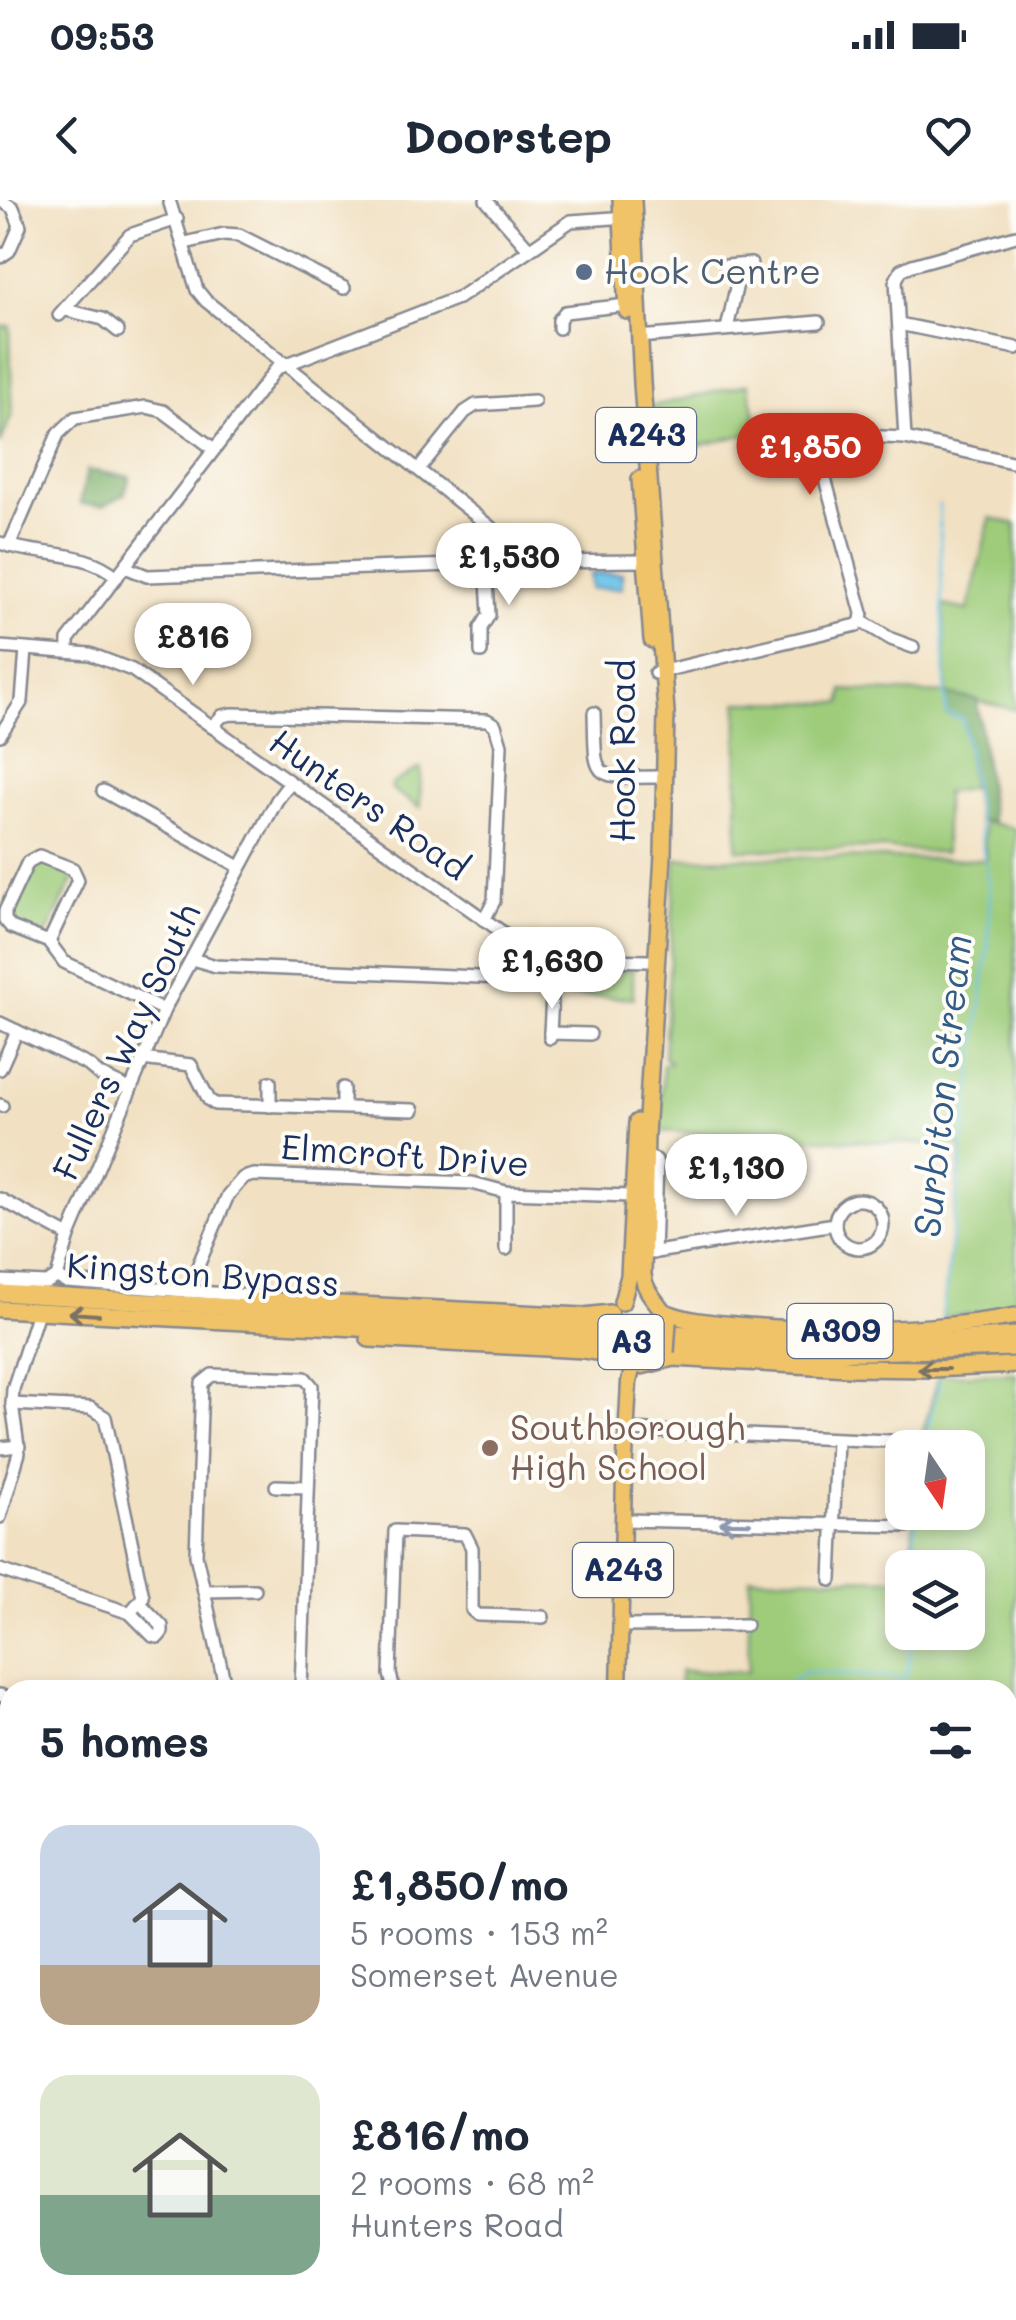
<!DOCTYPE html>
<meta charset="utf-8">
<style>
:root{--surface:#fff;--page:#f2f2f3;--text:#1f2937;--muted:#747a83;--accent:#c8321e}
body{margin:0;font-family:Mali,sans-serif;background:var(--page);color:var(--text);height:100vh;display:flex;flex-direction:column;font-size:38px;white-space:nowrap}
*{box-sizing:border-box;margin:0}
p{font-size:32px;color:var(--muted)}
.icon{flex:none;width:55px;height:55px;fill:none;stroke:currentColor;stroke-width:2;stroke-linecap:round;stroke-linejoin:round}
.map{position:relative;flex:1;overflow:hidden}
.panel{position:absolute;left:0px;top:1480px;width:1018px;height:640px;display:flex;flex-direction:column;background:var(--surface);border-radius:30px 30px 0 0;box-shadow:0 5px 15px #0003}
.panel>*{flex:none}
.needle{width:65px;rotate:167deg}
.fabs{position:absolute;left:885px;top:1230px;display:grid;gap:20px}
.fabs a{display:grid;place-items:center;width:100px;height:100px;border-radius:20px;background:var(--surface);box-shadow:0 5px 15px #0003;font-size:50px}
.price{position:absolute;translate:-50% -85px;padding:0 22px;border-radius:35px;background:#fff;color:#222;font-size:32px;line-height:65px;filter:drop-shadow(0 2px 5px #0008)}
.price::after{content:'';position:absolute;left:50%;top:60px;width:30px;height:22px;margin-left:-15px;background:inherit;clip-path:polygon(0 0,100% 0,50% 100%)}
.price.current{background:var(--accent);color:#fff}
ul{padding:0;list-style:none}
li{display:flex;align-items:center;gap:30px;height:250px;padding:0 40px}
li span{display:grid;place-items:center;flex:none;width:280px;height:200px;border-radius:30px;color:#555}
li>.icon{margin-inline-start:auto}
span .icon{width:120px;height:120px;fill:#fffc;stroke-width:1}
li b{font-size:42px}
h2{display:flex;justify-content:space-between;align-items:center;height:120px;padding:0 40px;font-size:42px}
.status{display:flex;justify-content:space-between;align-items:center;height:70px;padding:0 50px;background:var(--surface);direction:ltr}
.status svg{height:28px;fill:currentColor}
header{display:flex;justify-content:space-between;align-items:center;height:130px;padding:0 40px;background:var(--surface);font-size:45px;font-weight:700}
.map>svg:first-child{display:block}
.green{fill:#9ecc7a;stroke:#5c7e6c;stroke-width:2.5}
.forest{fill:#7eb06a;stroke:#4c7064;stroke-width:2.5}
.water{fill:#6ac3e8;stroke:#4279a3;stroke-width:2.5}
.lines{fill:none;stroke-linecap:round;stroke-linejoin:round}
.stream{stroke:#6ac3e8;stroke-width:2.5}
.minor-casing{stroke:#868890;stroke-width:16}
.major-casing{stroke:#868890;stroke-width:19}
.highway-casing{stroke:#868890;stroke-width:20}
.minor{stroke:#fff;stroke-width:11}
.major{stroke:#f0c369;stroke-width:14}
.highway{stroke:#f0c369;stroke-width:15}
.highway-bridge-casing{stroke:#868890;stroke-width:20;stroke-linecap:butt}
.highway-bridge{stroke:#f0c369;stroke-width:15}
.oneway{stroke:#7b7263}
.oneway2{stroke:#8d97ae}
.service-dot{fill:#5c6f8a;stroke:#fdfcf7;stroke-width:4}
.education-dot{fill:#8d6e63;stroke:#fdfcf7;stroke-width:4}
.labels{text-anchor:middle;stroke-width:8;stroke-linejoin:round;paint-order:stroke}
.shield{fill:#fdfcf7;stroke:#5f6c8c;stroke-width:2.5}
.shield-label{font-size:32px;font-weight:bold;fill:#1b2f5e}
.service-label{font-size:35px;fill:#4e5e75;stroke:#fdfcf7;text-anchor:start}
.street-label{font-size:35px;fill:#1b2f5e;stroke:#fdfcf7}
.education-label{font-size:35px;fill:#785e54;stroke:#fdfcf7;text-anchor:start}
.water-label{font-size:38px;font-style:italic;fill:#335b87;stroke:#fdfcf7}
</style>
<div class="status"><b>09:53</b><svg viewBox="0 0 49 12"><path d="M0 12V9h3v3zM5 12V6h3v6zM10 12V3h3v9zM15 12V0h3v12zM26 1h20v11H26zM47 4h2v5h-2z"/></svg></div>
<header><svg class="icon" aria-label="back" viewBox="0 0 24 24"><path d="M15 5l-7 7 7 7"/></svg>Doorstep<svg class="icon" aria-label="heart" viewBox="0 0 24 24"><path d="M12 20l-8-8c-3-5 5-10 8-4 3-6 11-1 8 4z"/></svg></header>
<div class="map">
<svg width="1016" height="2120" viewBox="0 0 1016 2120">
<rect width="100%" height="100%" fill="#fdfcf7"/>
<filter id="ink" filterUnits="userSpaceOnUse"><feTurbulence type="fractalNoise" baseFrequency=".01" numOctaves="2"/><feDisplacementMap in="SourceGraphic" scale="20" xChannelSelector="R" yChannelSelector="G"/><feConvolveMatrix kernelMatrix="1 2 1 2 8 2 1 2 1" color-interpolation-filters="sRGB"/></filter>
<filter id="wash" filterUnits="userSpaceOnUse"><feTurbulence type="fractalNoise" baseFrequency=".0048" numOctaves="4" result="noise"/><feDisplacementMap in="SourceGraphic" scale="40" xChannelSelector="R" yChannelSelector="G"/><feGaussianBlur stdDeviation="2.25" result="paint"/><feColorMatrix in="noise" values="0 0 0 0 0 0 0 0 0 0 0 0 0 0 0 0 0 1.4 0 .05"/><feComposite in="paint" operator="in"/></filter>
<g filter="url(#wash)">
<rect width="100%" height="100%" fill="#f1e0c1"/>
<!-- green -->
<g class="green">
<polygon points="10,126 12,214 0,244 0,127"/>
<polygon points="748,184 759,231 658,256 653,206"/>
<polygon points="990,318 1016,324 1016,510 947,494 963,519 972,588 945,593 945,653 881,648 737,650 738,502 842,503 843,490 946,494 943,405 968,410"/>
<polygon points="418,569 421,569 420,608 392,589 392,584"/>
<polygon points="983,621 1016,629 1016,1107 942,1118 962,946 660,931 663,865 670,863 664,857 676,659 834,657 986,660"/>
<path d="M37,660L68,671L73,680L46,735C34,735 15,727 9,716L32,663Z"/>
<polygon points="609,768 633,770 633,798 559,795 560,780"/>
<polygon points="1016,1173 1016,1517 1008,1522 1008,1490 680,1490 680,1471 748,1472 750,1377 902,1379 902,1432 968,1432 968,1368 911,1367 914,1313 968,1312 968,1248 919,1247 939,1175"/>
</g>
<!-- forest -->
<g class="forest">
<polygon points="87,270 130,277 124,295 103,306 80,304"/>
<polygon points="946,494 977,500 992,621 978,622 963,520 946,514"/>
<polygon points="1016,1517 1016,1569 1008,1570 1008,1522"/>
</g>
<!-- water -->
<polygon class="water" points="622,373 622,388 591,389 590,374"/>
<g class="lines">
<!-- stream -->
<g class="stream">
<polyline points="939,304 946,513 963,520 984,656"/>
<polyline points="942,1118 988,746 990,695 985,660"/>
<polyline points="922,1248 940,1181"/>
<polyline points="912,1368 917,1312"/>
<polyline points="781,1490 805,1472 902,1478 907,1475 913,1432"/>
<polyline points="273,2110 274,2120"/>
</g>
</g>
</g>
<g filter="url(#ink)">
<g class="lines">
<defs>
<g id="minor">
<polyline points="0,0 13,8 20,26 9,51 0,57"/>
<polyline points="169,0 197,90 206,101 523,353 543,362 645,361"/>
<polyline points="486,0 529,49"/>
<polyline points="185,43 224,34 239,35 344,88"/>
<polyline points="726,66 751,64"/>
<polyline points="66,110 103,119 118,131"/>
<polyline points="59,115 130,35 177,19"/>
<polyline points="899,124 1016,148"/>
<polyline points="559,128 559,120 565,112 627,105"/>
<polyline points="727,129 741,65"/>
<polyline points="639,137 819,122"/>
<polyline points="905,238 896,80 901,70 912,65 1016,36"/>
<polyline points="419,269 465,212 476,205 534,201"/>
<path d="M0,343C39,357 85,349 117,377"/>
<polyline points="9,346 58,234 75,218 146,207 163,211 214,249"/>
<polyline points="125,367 147,376 509,363 523,353"/>
<polyline points="861,421 891,439 913,447"/>
<polyline points="0,447 90,454 132,470 543,761 566,768 605,760 648,761"/>
<polyline points="68,451 68,440 277,168 460,97 571,21 627,17"/>
<polyline points="481,452 481,428 489,415 486,364"/>
<polyline points="655,473 857,425 861,421 862,413 816,246 817,234 905,238 1016,263"/>
<path d="M594,513C596,578 589,578 657,577"/>
<polyline points="212,527 222,516 232,514 487,520 495,525 501,545 494,701 484,720"/>
<polyline points="0,535 22,501 26,450"/>
<polyline points="103,591 240,667"/>
<polyline points="49,742 78,680 73,669 39,656 28,662 5,711 5,720 11,727 49,742 64,762 164,810"/>
<polyline points="192,759 216,766 526,779 535,756"/>
<polyline points="0,823 88,865 100,875 130,889"/>
<polyline points="550,833 553,776"/>
<polyline points="550,838 550,833 590,834"/>
<polyline points="142,859 191,865 209,900 215,904 413,910"/>
<polyline points="0,869 17,831"/>
<polyline points="343,888 343,907"/>
<polyline points="0,905 2,906"/>
<polyline points="270,906 270,882"/>
<polyline points="646,956 656,960 657,964 654,1053"/>
<polyline points="0,999 69,1036"/>
<circle cx="859" cy="1024" r="24"/>
<polyline points="506,1049 506,992"/>
<polyline points="643,1054 835,1024"/>
<polyline points="57,1077 69,1036 164,810 277,600 289,584"/>
<polyline points="57,1077 67,1082 266,1097"/>
<polyline points="0,1081 46,1083 57,1077"/>
<polyline points="187,1092 228,995 243,978 254,975 472,983 506,992 631,996"/>
<polyline points="627,1230 914,1242"/>
<polyline points="0,1248 19,1246"/>
<polyline points="276,1286 307,1287"/>
<polyline points="0,1317 19,1253 12,1204 13,1189 38,1112"/>
<polyline points="623,1320 907,1326"/>
<polyline points="0,1370 130,1413 143,1397 105,1217 90,1208 12,1204"/>
<polyline points="831,1380 837,1241"/>
<polyline points="204,1391 255,1390"/>
<polyline points="130,1413 153,1436 158,1437 162,1432 162,1426 140,1403"/>
<polyline points="621,1426 746,1425"/>
<polyline points="226,1490 196,1355 202,1183 212,1175 305,1178 312,1186 301,1490"/>
<polyline points="394,1490 390,1474 395,1331 465,1334 472,1348 472,1410 478,1415 543,1417"/>
<polyline points="0,1495 10,1499"/>
<polyline points="0,1622 10,1625"/>
<polyline points="1008,1638 1016,1641"/>
<polyline points="0,1704 10,1708"/>
<polyline points="1008,1706 1016,1710"/>
<polyline points="0,1788 10,1788"/>
<polyline points="1008,1906 1016,1898"/>
<polyline points="0,2012 10,2013"/>
<polyline points="89,2110 89,2120"/>
<polyline points="213,2110 214,2120"/>
<polyline points="340,2120 340,2110"/>
<polyline points="455,2120 455,2110"/>
<polyline points="794,2120 804,2110"/>
<polyline points="1002,2120 1016,2106"/>
</g>
<g id="major">
<polyline points="619,1490 624,1277 629,1182 633,1166"/>
<polyline points="600,2120 600,2110"/>
</g>
<g id="highway">
<polyline points="621,0 627,111"/>
<path d="M633,0L642,183L666,512L663,655L646,935L643,1075C645,1096 662,1103 668,1122"/>
<polyline points="640,279 652,440"/>
<polyline points="0,1093 822,1142 936,1141 1016,1135"/>
<polyline points="259,1100 584,1116 610,1113"/>
<polyline points="622,1102 629,1076 637,922"/>
<polyline points="0,1109 825,1153 1016,1148"/>
<path d="M665,1112C691,1123 719,1123 748,1126C838,1133 927,1132 1016,1116"/>
<polyline points="369,1139 584,1150 619,1156"/>
<polyline points="614,1148 627,1163 641,1166 674,1158 849,1168 932,1169 1016,1165"/>
</g>
</defs>
<!-- minor casing -->
<use href="#minor" class="minor-casing"/>
<!-- major casing -->
<use href="#major" class="major-casing"/>
<!-- highway casing -->
<use href="#highway" class="highway-casing"/>
<!-- minor -->
<use href="#minor" class="minor"/>
<!-- major -->
<use href="#major" class="major"/>
<!-- highway -->
<use href="#highway" class="highway"/>
<defs>
<g id="highway-bridge">
<polyline points="608,1119 614,1148"/>
<polyline points="666,1152 668,1122"/>
</g>
</defs>
<!-- highway-bridge casing -->
<use href="#highway-bridge" class="highway-bridge-casing"/>
<!-- highway-bridge -->
<use href="#highway-bridge" class="highway-bridge"/>
</g>
<!-- one-way arrows -->
<defs><path id="oneway-shaft" d="M-6 0H5M1.5-3L5.5 0L1.5 3" fill="none" stroke-width="1.6" stroke-linecap="round" stroke-linejoin="round" transform="scale(2.5)"/></defs>
<g class="oneway">
<use href="#oneway-shaft" transform="translate(84 1114) rotate(-176)"/>
<use href="#oneway-shaft" transform="translate(933 1169) rotate(180)"/>
</g>
<use class="oneway2" href="#oneway-shaft" transform="translate(735 1323) rotate(-179)"/>
</g>
<!-- markers -->
<circle class="service-dot" cx="584" cy="72" r="10"/>
<circle class="education-dot" cx="490" cy="1248" r="10"/>
<g class="labels">
<!-- shield labels -->
<g class="shield">
<rect x="596" y="208" width="100" height="54" rx="8"/>
<rect x="787.5" y="1104" width="105" height="54" rx="8"/>
<rect x="598.5" y="1115" width="65" height="54" rx="8"/>
<rect x="573" y="1343" width="100" height="54" rx="8"/>
</g>
<g class="shield-label">
<text x="646" y="246">A243</text>
<text x="840" y="1142">A309</text>
<text x="631" y="1153">A3</text>
<text x="623" y="1381">A243</text>
</g>
<!-- service labels -->
<g class="service-label">
<text x="604" y="84">Hook Centre</text>
</g>
<!-- street labels -->
<g class="street-label">
<text transform="translate(623 551) rotate(-90)" y="12">Hook Road</text>
<text transform="translate(369 605) rotate(35)" y="12">Hunters Road</text>
<text transform="translate(127 842) rotate(-65)" y="12">Fullers Way South</text>
<text transform="translate(405 956) rotate(4)" y="12">Elmcroft Drive</text>
<text transform="translate(203 1075) rotate(4)" y="12">Kingston Bypass</text>
</g>
<!-- education labels -->
<g class="education-label">
<text x="510" y="1240">Southborough<tspan x="510" dy="40">High School</tspan></text>
</g>
<!-- water labels -->
<g class="water-label">
<text transform="translate(943 886) rotate(-84)" y="13">Surbiton Stream</text>
</g>
</g>
</svg>
<div class="fabs">
<a><svg class="needle" viewBox="-14 -14 28 28"><path d="M0-13l5 13h-10z" fill="#e53935"/><path d="M0 13l5-13h-10z" fill="#747a83"/></svg></a>
<a><svg class="icon" aria-label="layers" viewBox="0 0 24 24"><path d="M12 4l9 5-9 5-9-5zM3 14l9 5 9-5"/></svg></a>
</div>
<b class="price current" style="left:810px;top:298px">£1,850</b>
<b class="price" style="left:509px;top:408px">£1,530</b>
<b class="price" style="left:193px;top:488px">£816</b>
<b class="price" style="left:552px;top:812px">£1,630</b>
<b class="price" style="left:736px;top:1019px">£1,130</b>
<section class="panel">
<h2>5 homes<svg class="icon" aria-label="filters" viewBox="0 0 24 24"><path d="M4 7h16M4 17h16"/><circle cx="9" cy="7" r="2"/><circle cx="15" cy="17" r="2"/></svg></h2>
<ul>
<li><span style="background:linear-gradient(#c9d6e8 70%,#b9a48a 0)"><svg class="icon" aria-label="home" viewBox="0 0 24 24"><path d="M3 11l9-7 9 7M6 9v11h12V9"/></svg></span><div><b>£1,850/mo</b><p>5 rooms · 153 m²</p><p>Somerset Avenue</p></div></li>
<li><span style="background:linear-gradient(#dfe7d0 60%,#7fa58c 0)"><svg class="icon" aria-label="home" viewBox="0 0 24 24"><path d="M3 11l9-7 9 7M6 9v11h12V9"/></svg></span><div><b>£816/mo</b><p>2 rooms · 68 m²</p><p>Hunters Road</p></div></li>
</ul>
</section>
</div>
